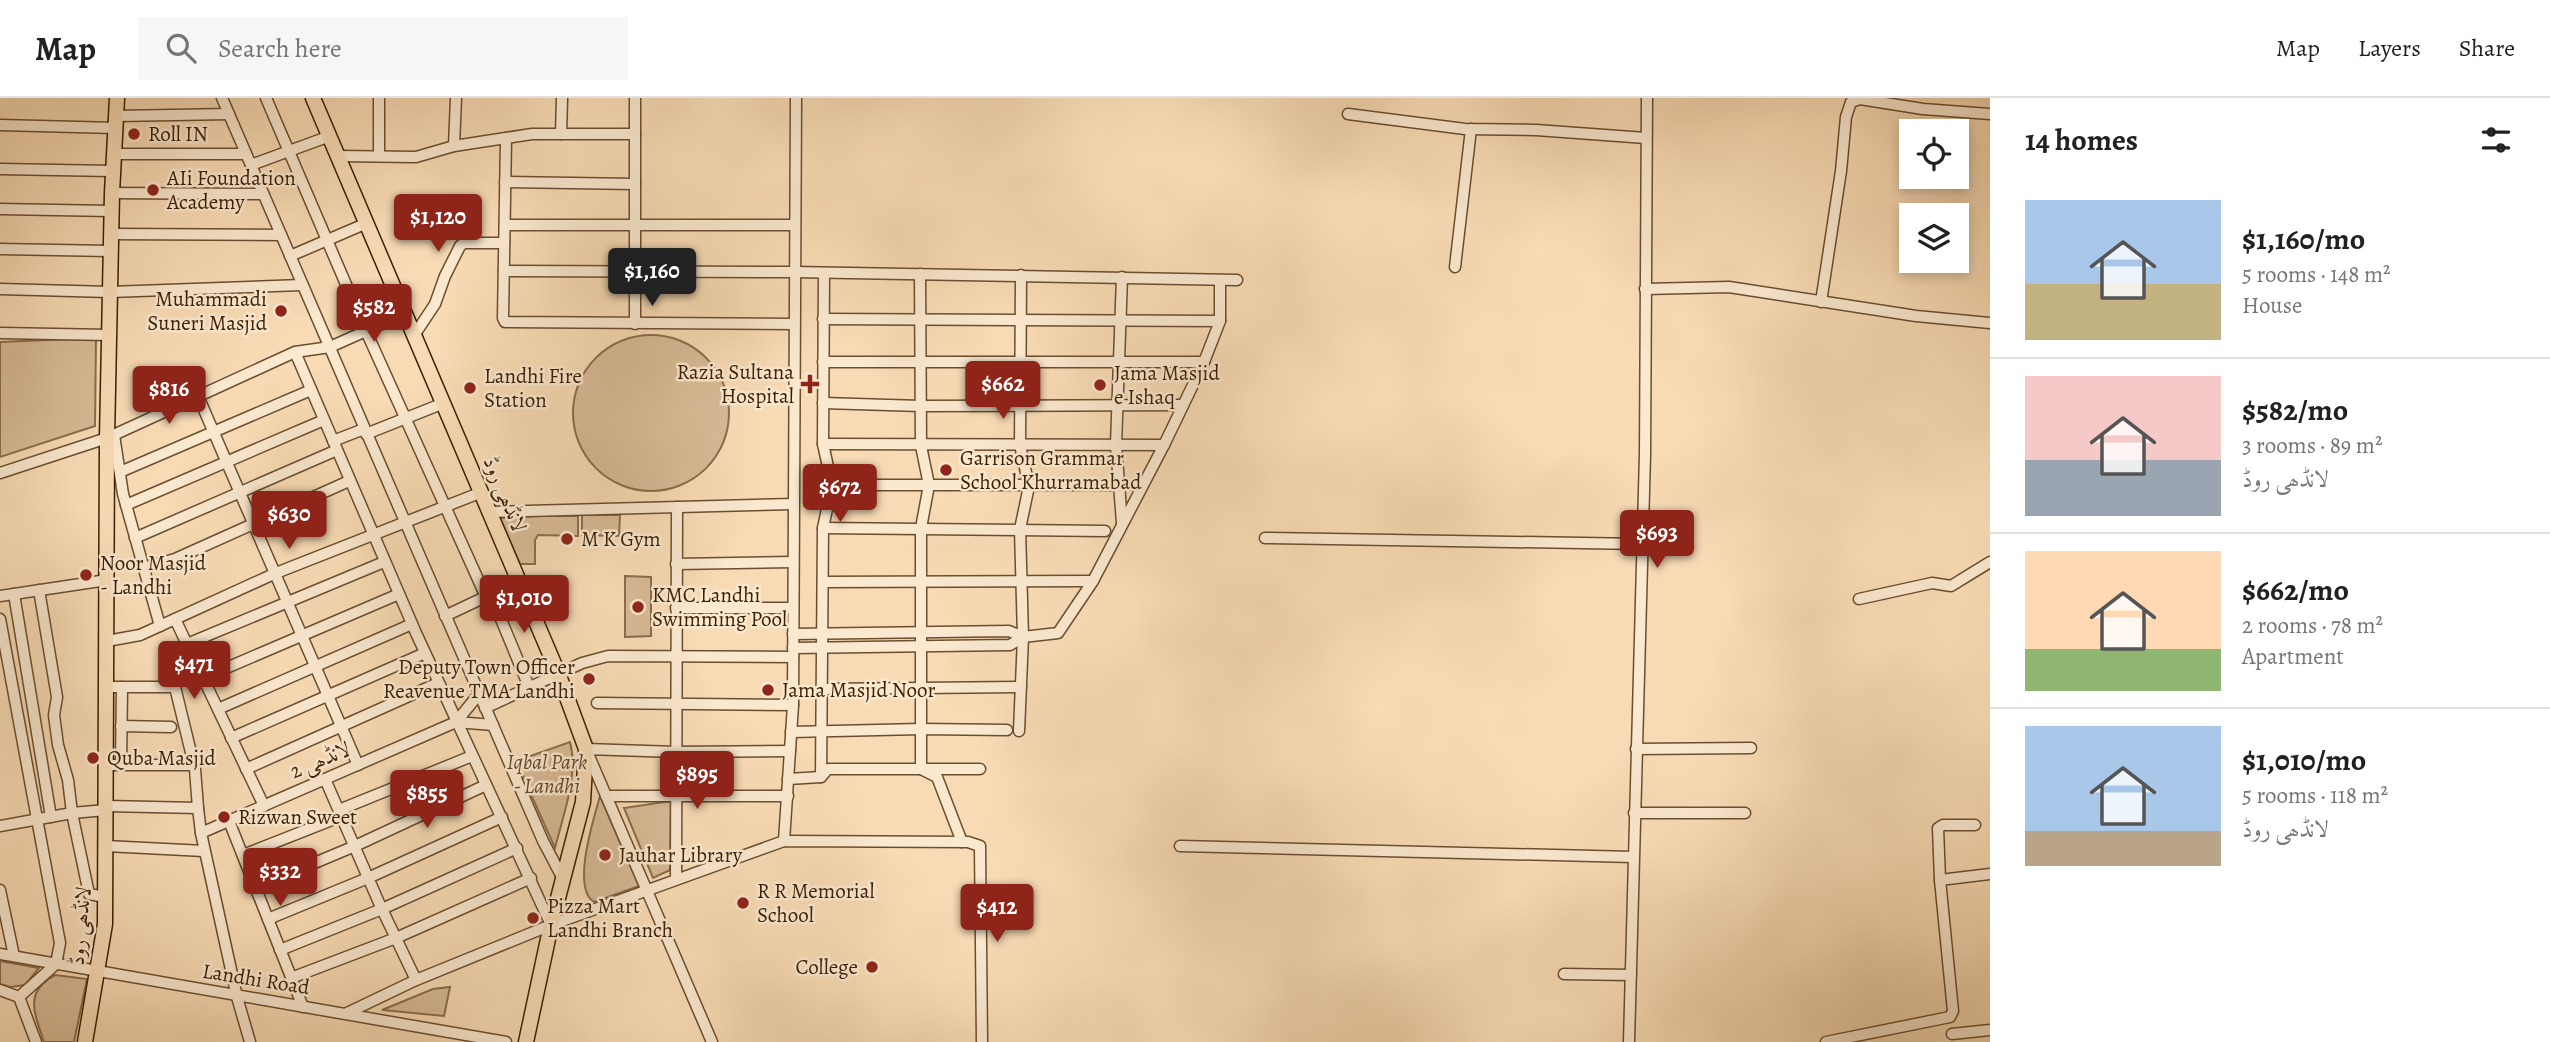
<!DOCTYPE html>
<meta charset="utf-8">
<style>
:root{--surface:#fff;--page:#f6f6f6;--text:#202124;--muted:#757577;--line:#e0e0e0;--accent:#8f2418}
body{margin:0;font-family:Alegreya,Amiri,serif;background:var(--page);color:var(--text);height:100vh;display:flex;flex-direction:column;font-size:26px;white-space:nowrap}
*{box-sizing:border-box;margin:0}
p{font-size:23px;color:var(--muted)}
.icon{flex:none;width:38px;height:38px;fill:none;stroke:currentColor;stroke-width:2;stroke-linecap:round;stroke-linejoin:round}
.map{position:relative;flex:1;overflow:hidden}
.side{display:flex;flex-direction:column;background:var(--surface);width:560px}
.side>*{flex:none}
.tools{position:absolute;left:1899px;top:21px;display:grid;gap:14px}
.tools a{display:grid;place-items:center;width:70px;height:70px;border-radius:0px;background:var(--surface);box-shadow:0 4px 10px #0003;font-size:35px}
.price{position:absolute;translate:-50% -60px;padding:0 16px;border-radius:7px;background:var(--accent);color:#fff;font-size:23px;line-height:46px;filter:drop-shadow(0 2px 4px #0008)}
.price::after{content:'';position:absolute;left:50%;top:42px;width:21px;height:16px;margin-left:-10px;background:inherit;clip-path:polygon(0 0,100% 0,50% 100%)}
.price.current{background:#222;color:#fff}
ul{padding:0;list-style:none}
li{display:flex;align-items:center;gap:21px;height:175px;padding:0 35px}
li+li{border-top:2px solid var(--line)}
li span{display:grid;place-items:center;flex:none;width:196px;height:140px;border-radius:0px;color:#555}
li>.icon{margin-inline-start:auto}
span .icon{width:84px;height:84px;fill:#fffc;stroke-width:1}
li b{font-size:30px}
h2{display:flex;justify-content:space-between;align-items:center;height:84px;padding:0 35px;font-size:30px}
header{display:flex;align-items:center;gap:42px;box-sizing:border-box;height:98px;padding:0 35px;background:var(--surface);border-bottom:2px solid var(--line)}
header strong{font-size:33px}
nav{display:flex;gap:38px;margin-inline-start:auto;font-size:24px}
.search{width:490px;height:63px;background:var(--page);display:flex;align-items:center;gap:18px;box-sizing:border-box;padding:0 24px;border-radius:0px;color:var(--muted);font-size:26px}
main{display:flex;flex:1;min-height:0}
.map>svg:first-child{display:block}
.green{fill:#d8bb97;stroke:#8a6d4c;stroke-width:2}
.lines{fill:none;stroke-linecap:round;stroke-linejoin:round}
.minor-casing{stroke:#6a4e2f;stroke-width:13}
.major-casing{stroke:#3b1f02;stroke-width:17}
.minor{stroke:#fae8cf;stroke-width:10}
.major{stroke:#f8dbb5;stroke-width:14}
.poi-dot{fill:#8f2418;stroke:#fae8cf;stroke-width:2.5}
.labels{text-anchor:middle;stroke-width:5;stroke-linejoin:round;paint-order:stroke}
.poi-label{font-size:21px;fill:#3b1f02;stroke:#fae8cf;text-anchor:start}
.street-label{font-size:21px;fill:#3b1f02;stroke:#fae8cf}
.park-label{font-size:21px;font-style:italic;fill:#624627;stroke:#fae8cf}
</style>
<header>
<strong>Map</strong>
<div class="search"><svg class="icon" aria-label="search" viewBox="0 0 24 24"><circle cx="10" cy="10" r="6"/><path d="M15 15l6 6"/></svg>Search here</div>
<nav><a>Map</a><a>Layers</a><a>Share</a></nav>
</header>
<main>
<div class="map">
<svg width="1990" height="944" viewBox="0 0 1990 944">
<rect width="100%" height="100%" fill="#f8dbb5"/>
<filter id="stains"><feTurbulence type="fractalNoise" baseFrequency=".00286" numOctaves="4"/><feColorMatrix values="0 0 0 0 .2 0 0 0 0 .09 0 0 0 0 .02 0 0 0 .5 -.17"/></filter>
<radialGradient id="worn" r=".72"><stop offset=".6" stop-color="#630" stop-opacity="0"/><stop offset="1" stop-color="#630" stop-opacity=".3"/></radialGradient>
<!-- green -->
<g class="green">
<circle cx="651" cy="315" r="78"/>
<polygon points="96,240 95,328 0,359 0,244"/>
<polygon points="582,417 620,417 619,438 582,437"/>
<polygon points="538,418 578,418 578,438 538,437 535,442 535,466 520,466 500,420"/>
<polygon points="625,478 651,479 651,538 625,539"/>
<path d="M570,644C579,677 563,717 555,750L516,663Z"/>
<path d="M600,698L639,788L594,804C571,790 594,720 600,698Z"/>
<polygon points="671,703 670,772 653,780 624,710"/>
<polygon points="0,863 39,870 25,887 10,889 0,886"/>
<path d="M55,877L87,881L74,944H44C35,916 23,894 55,877Z"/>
<polygon points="450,889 444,918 382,912 433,891"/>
</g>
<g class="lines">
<defs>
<g id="minor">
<polyline points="222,0 543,743 563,781"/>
<polyline points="266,0 366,233 486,499"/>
<polyline points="1348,16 1465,31 1536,32 1646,40"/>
<polyline points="116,18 229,16"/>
<polyline points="0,27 116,30"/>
<polyline points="561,36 562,0"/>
<polyline points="506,40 503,220 505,224 794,226"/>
<polyline points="454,48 456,0"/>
<polyline points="114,56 246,56"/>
<polyline points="338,58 416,59 454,48 532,36 635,36"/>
<polyline points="379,58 379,0"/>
<polyline points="251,67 330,38"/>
<polyline points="0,71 113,73"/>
<polyline points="505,84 635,86"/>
<polyline points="112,95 263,96"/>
<polyline points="0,111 112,113"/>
<polyline points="505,127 795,127"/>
<polyline points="111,136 281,137"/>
<polyline points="0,151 111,153"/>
<polyline points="290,158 367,125"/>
<polyline points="1455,169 1471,31"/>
<polyline points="504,173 794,174 1237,182"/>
<polyline points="920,176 921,348 929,387 921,430 921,671 937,679 962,744"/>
<polyline points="0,191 110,194 302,187"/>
<polyline points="1645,191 1729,189 1916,218 1990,225"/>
<polyline points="1821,204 1841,73 1846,19 1851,4 1860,1 1923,11 1990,16"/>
<polyline points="823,221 1220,223"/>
<polyline points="635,226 635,0"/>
<polyline points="0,235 109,237"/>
<polyline points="415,236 435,206 445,178 460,148 464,145 504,145"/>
<polyline points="295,254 416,535 551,827"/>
<polyline points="823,264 1204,264"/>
<polyline points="198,298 358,667"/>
<polyline points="823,305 921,308 1183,307"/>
<polyline points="366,336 444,305"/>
<polyline points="114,337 123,396 160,528"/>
<polyline points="333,343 364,331"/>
<polyline points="823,346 1164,347"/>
<polyline points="120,374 311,292"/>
<polyline points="0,375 107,340 295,254 330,249 406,215"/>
<polyline points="832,387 1120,387"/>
<polyline points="126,407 324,322"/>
<polyline points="490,414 793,406"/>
<polyline points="1122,425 1116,347 1122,179"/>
<polyline points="823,430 1105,433"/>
<polyline points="135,440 337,352"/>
<polyline points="1265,440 1642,446"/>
<polyline points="676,466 793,464"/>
<polyline points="144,470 175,461 349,383"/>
<polyline points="823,484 1093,483"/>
<polyline points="39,492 57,599 54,617 58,647 68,682 72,715 89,796 105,799"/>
<polyline points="14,496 51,719"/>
<polyline points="491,497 529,589"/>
<polyline points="0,498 107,482"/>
<polyline points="1859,501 1932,485 1951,488 1990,464"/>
<polyline points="676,510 793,510"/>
<polyline points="445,518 519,483"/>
<polyline points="0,521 60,845 56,866 19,899"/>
<polyline points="175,521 264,708"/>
<polyline points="793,536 1009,533 1023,539 1058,535 1093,483 1164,347 1204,264 1220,223 1220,182"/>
<polyline points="107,543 140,537 276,475 482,394"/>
<polyline points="187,546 384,464"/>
<polyline points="793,550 1010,547 1023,539"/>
<polyline points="203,580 399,496"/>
<polyline points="106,589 175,589 195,671 198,710"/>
<polyline points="823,591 1021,589"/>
<polyline points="597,605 793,607"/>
<polyline points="485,610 582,565 608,558 793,559"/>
<polyline points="218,611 412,526"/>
<polyline points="456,624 479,596"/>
<polyline points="121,628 171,629"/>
<polyline points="1019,633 1023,539 1020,431 1029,388 1020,347 1021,177"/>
<polyline points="791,634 921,631 1007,632"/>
<polyline points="231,640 425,555"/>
<polyline points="1636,651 1751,650"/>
<polyline points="106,667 194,667"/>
<polyline points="121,667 122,589"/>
<polyline points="246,671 438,585"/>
<polyline points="821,679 823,430 832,387 823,346 824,175"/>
<polyline points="325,681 380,807 416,882"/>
<polyline points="788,681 821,679 828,671 980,671"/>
<polyline points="606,698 788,698"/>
<polyline points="106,708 198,710 201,735"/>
<polyline points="339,712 472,658"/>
<polyline points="1634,715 1745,715"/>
<polyline points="229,723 303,909"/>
<polyline points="0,728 72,715 106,712"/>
<polyline points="784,743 793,607 796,0"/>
<polyline points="106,748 204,753"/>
<polyline points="1180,748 1633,759"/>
<polyline points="243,757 342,718"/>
<polyline points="676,781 677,409"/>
<polyline points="1940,782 1938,730 1943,727 1975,727"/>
<polyline points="255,790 355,748 486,687"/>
<polyline points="0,792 14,858"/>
<polyline points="268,821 368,780 502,719"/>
<polyline points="280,852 382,811 517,750"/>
<polyline points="0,856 506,944"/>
<polyline points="1564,876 1631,877"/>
<polyline points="291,880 396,840 531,780"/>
<polyline points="0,892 19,899 36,944"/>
<polyline points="347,915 416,882 551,827 784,743 968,744 980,748 982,944"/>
<polyline points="1952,936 1990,932"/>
<polyline points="250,944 237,899 201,735 456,624 493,627"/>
<polyline points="712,944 586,651 676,654 790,653"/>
<polyline points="1629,944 1645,356 1647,0"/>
<polyline points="1826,944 1950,919 1953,913 1940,782 1990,776"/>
</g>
<g id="major">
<polyline points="313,0 558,575 586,651 583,704 551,827 526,944"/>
<polyline points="85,944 105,826 107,340 112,95 117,0"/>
</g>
</defs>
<!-- minor casing -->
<use href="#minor" class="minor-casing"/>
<!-- major casing -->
<use href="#major" class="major-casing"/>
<!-- minor -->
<use href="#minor" class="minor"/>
<!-- major -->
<use href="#major" class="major"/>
</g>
<!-- markers -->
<g class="poi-dot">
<circle cx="134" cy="36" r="7"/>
<circle cx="153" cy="92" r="7"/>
<circle cx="281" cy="213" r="7"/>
<path d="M806.5 275.5h7v7h7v7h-7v7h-7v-7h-7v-7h7z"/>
<circle cx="1100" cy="287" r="7"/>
<circle cx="470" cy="290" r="7"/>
<circle cx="946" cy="372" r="7"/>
<circle cx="567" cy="441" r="7"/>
<circle cx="86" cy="477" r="7"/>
<circle cx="638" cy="509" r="7"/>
<circle cx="589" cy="581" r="7"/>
<circle cx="768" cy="592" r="7"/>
<circle cx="93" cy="660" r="7"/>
<circle cx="224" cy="719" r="7"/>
<circle cx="605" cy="757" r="7"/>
<circle cx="743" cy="805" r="7"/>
<circle cx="533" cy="820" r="7"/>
<circle cx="872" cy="869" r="7"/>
</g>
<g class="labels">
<!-- poi labels -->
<g class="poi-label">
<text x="148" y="43">Roll IN</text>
<text x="167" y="87">AIi Foundation<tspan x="167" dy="24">Academy</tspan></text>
<text x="267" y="208" text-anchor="end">Muhammadi<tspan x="267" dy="24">Suneri Masjid</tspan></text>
<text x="794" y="281" text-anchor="end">Razia Sultana<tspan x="794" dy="24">Hospital</tspan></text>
<text x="1114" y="282">Jama Masjid<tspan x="1114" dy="24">e Ishaq</tspan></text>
<text x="484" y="285">Landhi Fire<tspan x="484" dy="24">Station</tspan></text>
<text x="960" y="367">Garrison Grammar<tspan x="960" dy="24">School Khurramabad</tspan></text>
<text x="581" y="448">M K Gym</text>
<text x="100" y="472">Noor Masjid<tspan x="100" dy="24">- Landhi</tspan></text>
<text x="652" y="504">KMC Landhi<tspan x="652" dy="24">Swimming Pool</tspan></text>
<text x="575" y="576" text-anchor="end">Deputy Town Officer<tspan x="575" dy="24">Reavenue TMA Landhi</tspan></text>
<text x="782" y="599">Jama Masjid Noor</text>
<text x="107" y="667">Quba Masjid</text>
<text x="238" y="726">Rizwan Sweet</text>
<text x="619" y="764">Jauhar Library</text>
<text x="757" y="800">R R Memorial<tspan x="757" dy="24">School</tspan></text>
<text x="547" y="815">Pizza Mart<tspan x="547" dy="24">Landhi Branch</tspan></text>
<text x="858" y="876" text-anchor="end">College</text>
</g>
<!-- street labels -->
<g class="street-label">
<text transform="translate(505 396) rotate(67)" y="7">لانڈھی روڈ</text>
<text transform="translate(320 662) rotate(-23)" y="7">لانڈھی 2</text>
<text transform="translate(80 828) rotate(-85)" y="7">لانڈھی روڈ</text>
<text transform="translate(256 881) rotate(9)" y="7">Landhi Road</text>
</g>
<!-- park labels -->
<g class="park-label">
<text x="547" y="671">Iqbal Park<tspan x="547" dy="24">- Landhi</tspan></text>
</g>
</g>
<rect width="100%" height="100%" filter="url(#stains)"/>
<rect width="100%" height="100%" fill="url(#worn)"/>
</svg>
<div class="tools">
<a><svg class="icon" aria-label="locate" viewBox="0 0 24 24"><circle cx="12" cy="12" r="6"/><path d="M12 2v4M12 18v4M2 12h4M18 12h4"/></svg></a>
<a><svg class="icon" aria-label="layers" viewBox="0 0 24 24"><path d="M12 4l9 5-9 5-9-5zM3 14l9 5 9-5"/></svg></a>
</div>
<b class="price" style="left:438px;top:156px">$1,120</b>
<b class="price current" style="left:652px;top:210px">$1,160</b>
<b class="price" style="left:374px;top:246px">$582</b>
<b class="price" style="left:1003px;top:323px">$662</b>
<b class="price" style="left:169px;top:328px">$816</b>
<b class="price" style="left:840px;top:426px">$672</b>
<b class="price" style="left:289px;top:453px">$630</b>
<b class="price" style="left:1657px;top:472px">$693</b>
<b class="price" style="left:524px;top:537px">$1,010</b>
<b class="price" style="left:194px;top:603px">$471</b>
<b class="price" style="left:697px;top:713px">$895</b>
<b class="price" style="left:427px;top:732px">$855</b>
<b class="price" style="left:280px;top:810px">$332</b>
<b class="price" style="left:997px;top:846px">$412</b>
</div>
<section class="side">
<h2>14 homes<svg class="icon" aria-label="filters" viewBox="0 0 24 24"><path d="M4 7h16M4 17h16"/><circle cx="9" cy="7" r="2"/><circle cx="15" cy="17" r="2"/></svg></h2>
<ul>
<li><span style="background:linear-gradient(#a9c7e8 60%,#c2b280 0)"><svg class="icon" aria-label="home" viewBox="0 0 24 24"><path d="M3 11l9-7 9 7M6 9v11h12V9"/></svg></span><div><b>$1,160/mo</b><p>5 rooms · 148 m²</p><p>House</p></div></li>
<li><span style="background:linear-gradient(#f6c9c9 60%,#9aa5b1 0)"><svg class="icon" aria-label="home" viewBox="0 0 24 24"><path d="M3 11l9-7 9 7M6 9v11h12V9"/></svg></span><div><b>$582/mo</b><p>3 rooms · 89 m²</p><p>لانڈھی روڈ</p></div></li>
<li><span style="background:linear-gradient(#ffd9b3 70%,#8fb573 0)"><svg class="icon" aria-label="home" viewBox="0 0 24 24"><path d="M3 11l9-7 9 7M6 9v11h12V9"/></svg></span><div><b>$662/mo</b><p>2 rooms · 78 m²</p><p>Apartment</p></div></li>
<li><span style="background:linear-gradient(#a9c7e8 75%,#b9a48a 0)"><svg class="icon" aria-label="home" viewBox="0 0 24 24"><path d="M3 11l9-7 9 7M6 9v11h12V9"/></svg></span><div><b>$1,010/mo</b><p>5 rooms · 118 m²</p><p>لانڈھی روڈ</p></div></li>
</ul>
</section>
</main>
